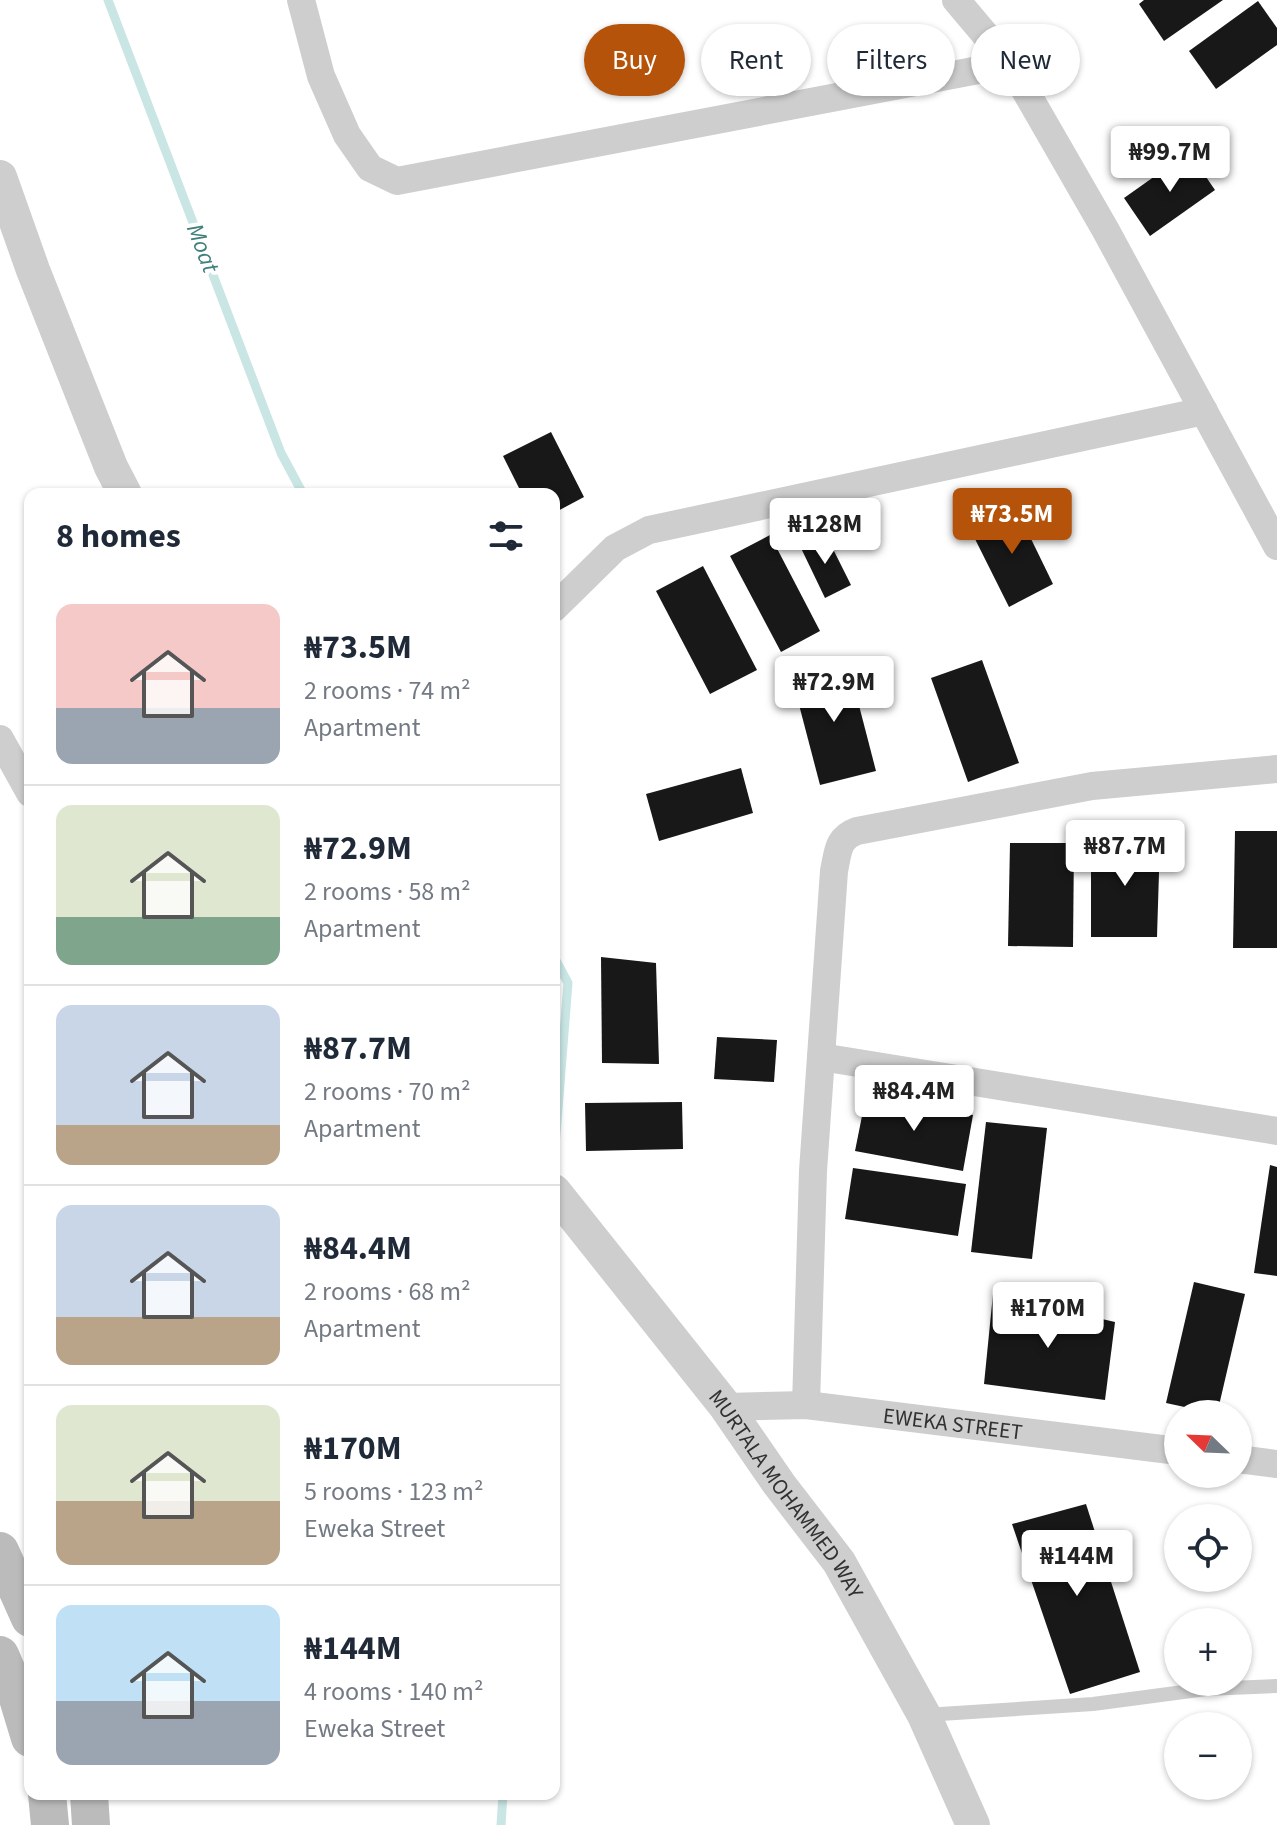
<!DOCTYPE html>
<meta charset="utf-8">
<style>
:root{--surface:#fff;--page:#f6f6f7;--text:#1f2937;--muted:#747a83;--line:#e0e1e3;--accent:#b45309}
body{margin:0;font-family:"Source Sans 3",sans-serif;background:var(--page);color:var(--text);height:100vh;display:flex;flex-direction:column;font-size:30px;white-space:nowrap}
*{box-sizing:border-box;margin:0}
p{font-size:26px;color:var(--muted)}
.icon{flex:none;width:44px;height:44px;fill:none;stroke:currentColor;stroke-width:2;stroke-linecap:round;stroke-linejoin:round}
.map{position:relative;flex:1;overflow:hidden}
.sheet{position:absolute;left:24px;top:488px;width:536px;height:1312px;display:flex;flex-direction:column;background:var(--surface);border-radius:16px;box-shadow:0 2px 6px #0004}
.sheet>*{flex:none}
.banner{position:absolute;left:584px;top:24px;width:572px;height:72px;display:flex;gap:16px}
.needle{width:52px;rotate:293deg}
.buttons{position:absolute;left:1164px;top:1400px;display:grid;gap:16px}
.buttons a{display:grid;place-items:center;width:88px;height:88px;border-radius:50%;background:var(--surface);box-shadow:0 2px 6px #0004;font-size:40px}
.price{position:absolute;translate:-50% -68px;padding:0 18px;border-radius:8px;background:#fff;color:#222;font-size:26px;line-height:52px;filter:drop-shadow(0 2px 4px #0008)}
.price::after{content:'';position:absolute;left:50%;top:48px;width:24px;height:18px;margin-left:-12px;background:inherit;clip-path:polygon(0 0,100% 0,50% 100%)}
.price.current{background:var(--accent);color:#fff}
ul{padding:0;list-style:none}
li{display:flex;align-items:center;gap:24px;height:200px;padding:0 32px}
li+li{border-top:2px solid var(--line)}
li span{display:grid;place-items:center;flex:none;width:224px;height:160px;border-radius:16px;color:#555}
li>.icon{margin-inline-start:auto}
span .icon{width:96px;height:96px;fill:#fffc;stroke-width:1}
li b{font-size:34px}
h2{display:flex;justify-content:space-between;align-items:center;height:96px;padding:0 32px;font-size:34px}
.pill{padding:0 28px;border-radius:36px;background:var(--surface);box-shadow:0 2px 6px #0004;font-size:28px;line-height:72px}
.pill.current{background:var(--accent);color:#fff}
.map>svg:first-child{display:block}
.lines{fill:none;stroke-linecap:round;stroke-linejoin:round}
.stream{stroke:#c9e6e5;stroke-width:9}
.building{fill:#181818}
.service{stroke:#cecece;stroke-width:14}
.minor{stroke:#cecece;stroke-width:28}
.tertiary{stroke:#cecece;stroke-width:34}
.secondary{stroke:#bbb;stroke-width:38}
.labels{text-anchor:middle;stroke-width:8;stroke-linejoin:round;paint-order:stroke}
.street-label{font-size:22px;fill:#313131;stroke:#fff}
.water-label{font-size:24px;font-style:italic;fill:#40807d;stroke:#fff}
</style>
<div class="map">
<svg width="1277" height="1825" viewBox="0 0 1277 1825">
<rect width="100%" height="100%" fill="#fff"/>
<g class="lines">
<!-- stream -->
<g class="stream">
<polyline points="108,0 281,453 303,494"/>
<polyline points="554,957 568,983 554,1159"/>
<polyline points="501,1825 503,1794"/>
</g>
</g>
<!-- building -->
<g class="building">
<polygon points="1144,0 1223,0 1164,41 1139,4"/>
<polygon points="1258,1 1277,28 1277,45 1216,89 1189,51"/>
<polygon points="1189,152 1215,190 1150,236 1124,198"/>
<polygon points="551,432 584,497 554,513 554,494 522,494 503,456"/>
<polygon points="1015,506 1053,584 1009,607 970,529"/>
<polygon points="825,533 851,585 825,598 800,546"/>
<polygon points="770,535 820,631 781,652 730,556"/>
<polygon points="703,566 757,670 710,694 656,591"/>
<polygon points="982,660 1019,763 968,782 931,678"/>
<polygon points="848,663 876,771 820,785 792,678"/>
<polygon points="741,768 753,813 659,841 646,794"/>
<polygon points="1235,831 1277,831 1277,948 1233,948"/>
<polygon points="1091,838 1160,840 1157,937 1091,937"/>
<polygon points="1010,843 1074,843 1073,947 1008,946"/>
<polygon points="601,957 656,963 659,1064 602,1063"/>
<polygon points="717,1037 777,1040 774,1082 714,1079"/>
<polygon points="866,1096 973,1115 963,1171 855,1151"/>
<polygon points="682,1102 683,1149 586,1151 585,1103"/>
<polygon points="986,1122 1047,1128 1032,1259 971,1252"/>
<polygon points="1270,1165 1277,1167 1277,1276 1254,1273"/>
<polygon points="853,1168 966,1184 958,1236 845,1219"/>
<polygon points="1194,1282 1245,1294 1217,1414 1166,1403"/>
<polygon points="993,1294 1115,1322 1105,1400 984,1384"/>
<polygon points="1086,1504 1140,1672 1070,1694 1012,1524"/>
</g>
<g class="lines">
<!-- service -->
<polyline class="service" points="925,1715 1093,1704 1206,1689 1277,1686"/>
<!-- minor -->
<g class="minor">
<polyline points="301,0 321,76 347,135 370,168 397,181 1010,64"/>
<polyline points="956,0 1010,64 1105,229 1277,546"/>
<polyline points="554,608 615,548 649,530 1204,411"/>
<polyline points="0,739 30,793"/>
<polyline points="821,1057 1277,1131"/>
<path d="M806,1405L813,1171L834,871C838,853 837,838 857,831L1092,786L1277,769"/>
<path id="s1" d="M726,1407L806,1405L1178,1451"/>
<polyline points="1238,1459 1277,1464"/>
</g>
<!-- tertiary -->
<g class="tertiary">
<polyline points="0,177 33,270 111,467 125,494"/>
<path id="s2" d="M554,1191L726,1407L779,1484L839,1562L924,1715L973,1825"/>
</g>
<!-- secondary -->
<g class="secondary">
<polyline points="0,1551 30,1618"/>
<polyline points="0,1655 17,1695 30,1738"/>
<polyline points="47,1794 50,1825"/>
<polyline points="89,1794 91,1825"/>
</g>
</g>
<g class="labels">
<!-- street labels -->
<g class="street-label">
<text dy="8" stroke="none"><textPath href="#s1" startOffset="228">EWEKA STREET</textPath></text>
<text dy="8" stroke="none"><textPath href="#s2" startOffset="382">MURTALA MOHAMMED WAY</textPath></text>
</g>
<!-- water labels -->
<g class="water-label">
<text transform="translate(203 248) rotate(69)" y="8">Moat</text>
</g>
</g>
</svg>
<div class="buttons">
<a><svg class="needle" viewBox="-14 -14 28 28"><path d="M0-13l5 13h-10z" fill="#e53935"/><path d="M0 13l5-13h-10z" fill="#747a83"/></svg></a>
<a><svg class="icon" aria-label="locate" viewBox="0 0 24 24"><circle cx="12" cy="12" r="6"/><path d="M12 2v4M12 18v4M2 12h4M18 12h4"/></svg></a>
<a>+</a>
<a>−</a>
</div>
<b class="price" style="left:1170px;top:194px">₦99.7M</b>
<b class="price current" style="left:1012px;top:556px">₦73.5M</b>
<b class="price" style="left:825px;top:566px">₦128M</b>
<b class="price" style="left:834px;top:724px">₦72.9M</b>
<b class="price" style="left:1125px;top:888px">₦87.7M</b>
<b class="price" style="left:914px;top:1133px">₦84.4M</b>
<b class="price" style="left:1048px;top:1350px">₦170M</b>
<b class="price" style="left:1077px;top:1598px">₦144M</b>
<div class="banner">
<a class="pill current">Buy</a>
<a class="pill">Rent</a>
<a class="pill">Filters</a>
<a class="pill">New</a>
</div>
<section class="sheet">
<h2>8 homes<svg class="icon" aria-label="filters" viewBox="0 0 24 24"><path d="M4 7h16M4 17h16"/><circle cx="9" cy="7" r="2"/><circle cx="15" cy="17" r="2"/></svg></h2>
<ul>
<li><span style="background:linear-gradient(#f6c9c9 65%,#9aa5b1 0)"><svg class="icon" aria-label="home" viewBox="0 0 24 24"><path d="M3 11l9-7 9 7M6 9v11h12V9"/></svg></span><div><b>₦73.5M</b><p>2 rooms · 74 m²</p><p>Apartment</p></div></li>
<li><span style="background:linear-gradient(#dfe7d0 70%,#7fa58c 0)"><svg class="icon" aria-label="home" viewBox="0 0 24 24"><path d="M3 11l9-7 9 7M6 9v11h12V9"/></svg></span><div><b>₦72.9M</b><p>2 rooms · 58 m²</p><p>Apartment</p></div></li>
<li><span style="background:linear-gradient(#c9d6e8 75%,#b9a48a 0)"><svg class="icon" aria-label="home" viewBox="0 0 24 24"><path d="M3 11l9-7 9 7M6 9v11h12V9"/></svg></span><div><b>₦87.7M</b><p>2 rooms · 70 m²</p><p>Apartment</p></div></li>
<li><span style="background:linear-gradient(#c9d6e8 70%,#b9a48a 0)"><svg class="icon" aria-label="home" viewBox="0 0 24 24"><path d="M3 11l9-7 9 7M6 9v11h12V9"/></svg></span><div><b>₦84.4M</b><p>2 rooms · 68 m²</p><p>Apartment</p></div></li>
<li><span style="background:linear-gradient(#dfe7d0 60%,#b9a48a 0)"><svg class="icon" aria-label="home" viewBox="0 0 24 24"><path d="M3 11l9-7 9 7M6 9v11h12V9"/></svg></span><div><b>₦170M</b><p>5 rooms · 123 m²</p><p>Eweka Street</p></div></li>
<li><span style="background:linear-gradient(#bfe0f5 60%,#9aa5b1 0)"><svg class="icon" aria-label="home" viewBox="0 0 24 24"><path d="M3 11l9-7 9 7M6 9v11h12V9"/></svg></span><div><b>₦144M</b><p>4 rooms · 140 m²</p><p>Eweka Street</p></div></li>
</ul>
</section>
</div>
